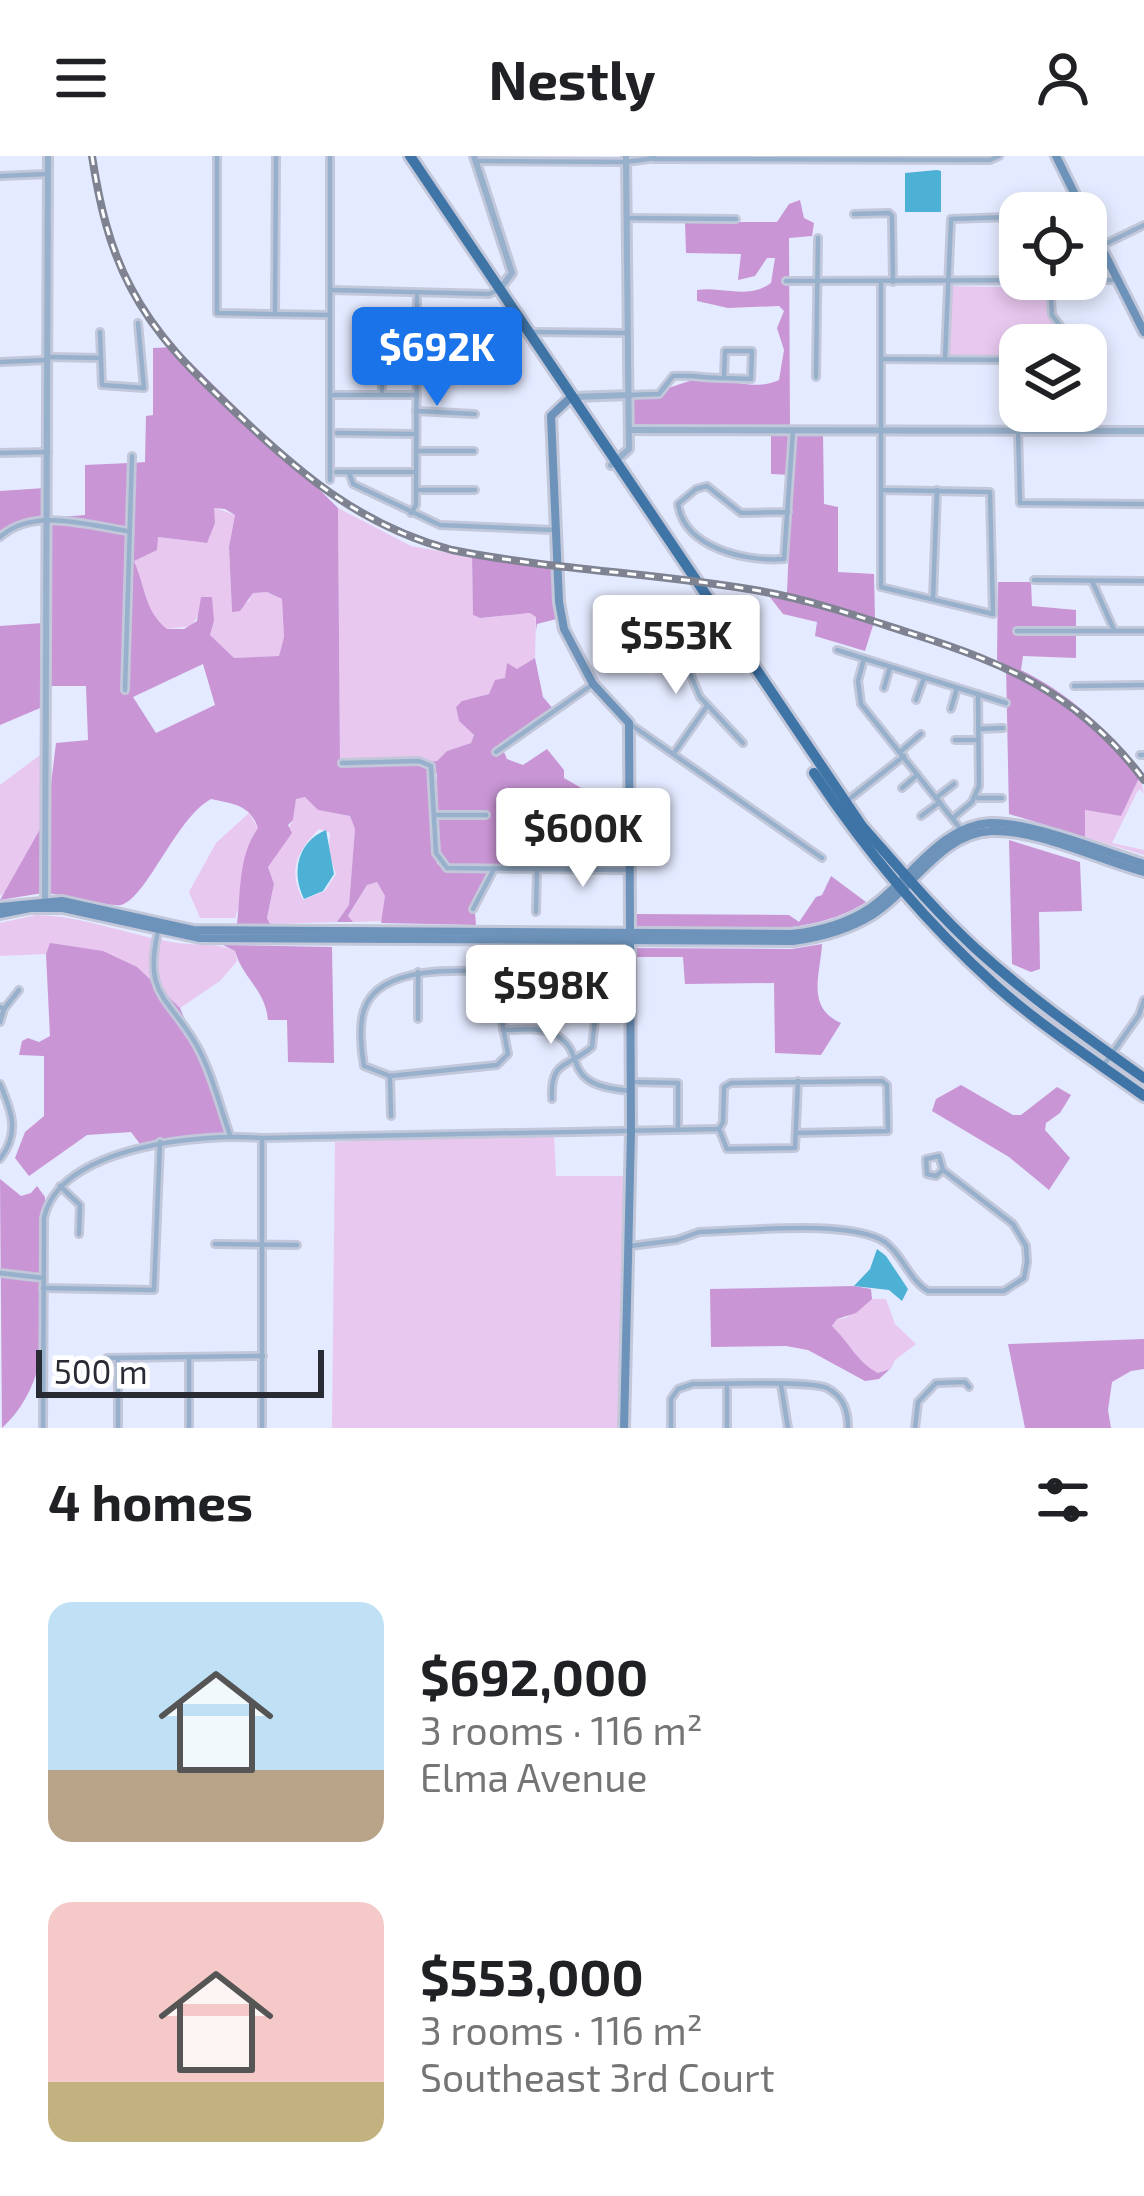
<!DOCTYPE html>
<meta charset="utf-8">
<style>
:root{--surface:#fff;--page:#f2f2f2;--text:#202124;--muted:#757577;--accent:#1a73e8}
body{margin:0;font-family:"Exo 2",sans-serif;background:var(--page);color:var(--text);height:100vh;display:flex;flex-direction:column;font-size:45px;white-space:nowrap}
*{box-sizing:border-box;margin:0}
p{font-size:39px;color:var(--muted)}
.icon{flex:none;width:66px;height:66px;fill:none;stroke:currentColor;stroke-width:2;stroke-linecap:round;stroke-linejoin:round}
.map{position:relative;height:1272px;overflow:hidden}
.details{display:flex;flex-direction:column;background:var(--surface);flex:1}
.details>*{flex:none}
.controls{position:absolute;left:999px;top:36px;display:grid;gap:24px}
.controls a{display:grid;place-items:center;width:108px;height:108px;border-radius:24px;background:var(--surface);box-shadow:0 6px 18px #0003;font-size:60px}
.scale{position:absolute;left:36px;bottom:30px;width:288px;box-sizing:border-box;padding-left:12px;border:6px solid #282a34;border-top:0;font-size:33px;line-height:42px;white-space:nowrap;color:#282a34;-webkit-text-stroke:9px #fff;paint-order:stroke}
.price{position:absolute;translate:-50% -102px;padding:0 27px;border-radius:12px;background:#fff;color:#222;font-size:39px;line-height:78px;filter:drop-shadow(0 3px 6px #0008)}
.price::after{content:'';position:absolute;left:50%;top:72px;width:36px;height:27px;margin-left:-18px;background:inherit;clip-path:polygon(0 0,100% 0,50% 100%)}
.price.active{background:var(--accent);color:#fff}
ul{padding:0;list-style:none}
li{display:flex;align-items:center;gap:36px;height:300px;padding:0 48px}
li span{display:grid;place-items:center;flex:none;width:336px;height:240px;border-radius:24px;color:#555}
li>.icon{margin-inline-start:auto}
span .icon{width:144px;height:144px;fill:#fffc;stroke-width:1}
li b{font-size:51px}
h2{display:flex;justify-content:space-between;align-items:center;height:144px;padding:0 48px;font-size:51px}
header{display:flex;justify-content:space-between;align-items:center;height:156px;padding:0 48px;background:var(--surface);font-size:54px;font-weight:700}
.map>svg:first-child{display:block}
.green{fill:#e8c8ef;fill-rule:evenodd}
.forest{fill:#c995d5;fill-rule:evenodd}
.water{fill:#4db0d5}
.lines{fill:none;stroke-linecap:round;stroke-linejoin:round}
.minor-casing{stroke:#c2c7da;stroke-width:10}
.tertiary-casing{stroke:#c2c7da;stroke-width:12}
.secondary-casing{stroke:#c2c7da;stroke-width:14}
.trunk-casing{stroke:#c2c7da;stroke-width:16}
.minor{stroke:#97b0cb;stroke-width:4.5}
.tertiary{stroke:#97b0cb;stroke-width:6}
.secondary{stroke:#6d93ba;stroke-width:8}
.trunk{stroke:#3f74a6;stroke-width:10}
.rail-casing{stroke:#7e8291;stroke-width:8}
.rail{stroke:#fff;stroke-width:3;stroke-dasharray:9;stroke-linecap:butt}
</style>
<header><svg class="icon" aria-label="menu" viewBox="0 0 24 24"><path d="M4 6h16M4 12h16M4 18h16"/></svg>Nestly<svg class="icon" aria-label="person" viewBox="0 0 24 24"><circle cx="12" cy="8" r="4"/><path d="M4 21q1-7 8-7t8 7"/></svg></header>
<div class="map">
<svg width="1144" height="1272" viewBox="0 0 1144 1272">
<rect width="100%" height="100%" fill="#e4eaff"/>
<!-- green -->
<g class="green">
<polygon points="944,130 1048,132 1048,154 1073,189 1020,189 1020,201 944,203"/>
<path d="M213,351L235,359L229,392L232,455L249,445L252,437L267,436L282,443L284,481L279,500L233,502L210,479L214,465L200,457L191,470L167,473C144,454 146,432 134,405L158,381L206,387Z"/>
<polygon points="338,352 411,390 472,401 473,459 480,462 530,457 536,460 535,502 489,538 463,545 456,551 459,565 474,579 471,587 447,595 437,605 340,609"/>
<polygon points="44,596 43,668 10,731 0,740 0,629"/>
<polygon points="1140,620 1144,638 1140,633 1137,636 1112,687 1144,694 1144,699 1085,681 1084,654 1121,660"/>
<path d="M306,641L318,654L350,660L355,673L349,750L337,766L270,768L267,763L274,728L268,711L293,664L296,642ZM319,673L330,677L329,697L336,718L325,735L303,744C288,715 296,696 319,673Z"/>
<path d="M249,657L258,672C238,700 247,733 235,762H200L189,736L216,687Z"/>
<polygon points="377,726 385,740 383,765 353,766 348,761 367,729"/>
<path d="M36,759C85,760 130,780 178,787C198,790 217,786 235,795L237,805L220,825L180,852L51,787L46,798L0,800V767Z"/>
<polygon points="554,976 556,1020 629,1020 622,1272 332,1272 335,986"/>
<path d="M872,1143H886L895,1168L916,1188L895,1204L891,1213L878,1217C857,1206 849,1186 832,1170L837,1163L846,1162Z"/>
</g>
<!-- forest -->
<g class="forest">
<path d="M800,44L804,62L814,67L812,80L789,82L790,272L631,269V244C654,240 674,228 695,224C725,219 749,237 779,224L784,194L777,172L784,155L779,150L728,152L697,145V134C722,130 748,144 771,127L775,102H767L755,120L738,124L741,98L686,97L685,66H777L789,48Z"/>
<path d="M175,191L338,352L340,609L352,611L437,605L447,595L471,587L474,579L459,565L456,551L462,545L489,538L495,524L505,522L507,507L517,513L535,502L543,541L554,554L501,589L507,603L523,609L547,593L564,614V622L583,633L586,652L578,660L577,686L514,687L515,711L448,710L438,700L437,619L434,610L431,611L437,708L452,715H490L471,753L474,755L487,730L475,757L476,769L381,767L385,740L377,726L367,729L348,760L353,766H337L349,749L355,673L350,660L318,654L305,641L296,643L293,664L288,669L292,677L268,711L274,728L267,762L270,768H237C241,735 238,700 258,672C250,648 232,648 211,643C176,662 147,742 121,749C112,751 62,739 47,737V661L56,587L88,584L86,530H49V367L125,377L123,536H126L133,307L145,306L146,260L153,259V192ZM214,352L225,353L235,359L229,391L232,456L240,455L253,437L267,436L282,443L284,481L279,500L234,502L210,479L214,465L212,441H201L197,465L184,473H167C144,454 146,432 134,405L157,394L158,381L207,387L215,367ZM203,508L215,549L156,577L133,541Z"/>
<polygon points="771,277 823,277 824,348 838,351 838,416 874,418 875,463 865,495 815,480 817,466 783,458 769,440 787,437 792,319 771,318"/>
<polygon points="129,307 126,372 49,362 85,359 85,309"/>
<polygon points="45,332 45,363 17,366 0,379 0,335"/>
<polygon points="472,400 556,408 560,462 537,468 536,474 536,461 530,457 480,462 473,459"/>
<polygon points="45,420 45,550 0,569 0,470 43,467"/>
<path d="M998,426H1031L1032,450L1076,454V502L1023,500L1021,514C1070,538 1110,574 1140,620L1121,660L1085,654V681L1009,658L1006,509L997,504Z"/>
<polygon points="43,668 43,737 0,744"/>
<polygon points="1009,684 1080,706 1082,755 1039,756 1040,813 1031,816 1012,808"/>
<path d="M831,720L866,746C804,787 705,771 632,770V758L789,759L799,766L816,741L822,739Z"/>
<polygon points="50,787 103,795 137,811 180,852 235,982 140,988 131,976 87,979 29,1020 15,1002 25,976 44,960 44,900 19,899 22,885 28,882 39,886 50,880 46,798"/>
<path d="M822,788C820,821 806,851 841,867L821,899L775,897L774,827L685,828L683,801H635L634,792L792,793Z"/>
<path d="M223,789L332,791L334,907L288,906L287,864H268C265,833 243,823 235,795Z"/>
<polygon points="961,929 1013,959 1021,959 1057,931 1071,939 1060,957 1046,967 1045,974 1070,1002 1049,1034 1009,1001 932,955 936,943"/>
<path d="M0,1023L21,1040L31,1037L37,1030L45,1041C45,1116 63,1217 2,1272Z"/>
<path d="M854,1130L871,1133L872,1143L856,1157L837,1163L832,1170C849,1186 857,1206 878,1217L890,1213L879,1223L865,1225L808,1194L786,1190L711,1191L710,1133Z"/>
<polygon points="1144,1183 1144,1213 1131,1215 1112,1226 1108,1254 1111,1272 1025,1272 1008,1188"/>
</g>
<!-- water -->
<g class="water">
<polygon points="937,14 941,15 941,56 905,56 905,17"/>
<path d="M326,674L334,718L323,735L304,743C291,717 297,686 326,674Z"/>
<polygon points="877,1093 886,1100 908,1133 902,1145 889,1134 854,1130 870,1113"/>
</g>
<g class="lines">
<defs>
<g id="minor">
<polyline points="217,0 217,157 330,159"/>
<polyline points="654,3 990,4 999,0"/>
<polyline points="476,5 626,6 655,2"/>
<polyline points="0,20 48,18"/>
<polyline points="854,58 889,57 892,60 893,126"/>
<polyline points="627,62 736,63"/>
<polyline points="1101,90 1144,69"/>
<polyline points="786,125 1116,124"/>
<polyline points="881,126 881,431 993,458 990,336 882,334"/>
<polyline points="1050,126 1052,159 1075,189"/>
<polyline points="331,134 489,138 498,134"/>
<polyline points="275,156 276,0"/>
<polyline points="100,176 102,229 144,232 138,167"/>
<polyline points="532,176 628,177"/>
<polyline points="48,201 101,202"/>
<polyline points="881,203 1020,204"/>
<polyline points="945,203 951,63 1009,61"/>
<polyline points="0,206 48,204"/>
<polyline points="417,218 475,218"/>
<polyline points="816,221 818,82"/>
<polyline points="382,238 382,189 389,180 475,180"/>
<polyline points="334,239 417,239"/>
<path d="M630,239L659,238L673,220C690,219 707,222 724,222L751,223L752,195H725L724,222"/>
<polyline points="416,255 475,258"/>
<polyline points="1041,273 1041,255"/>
<polyline points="1018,275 1020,347 1144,348"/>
<polyline points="337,277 416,278"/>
<polyline points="416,295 474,295"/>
<polyline points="0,297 48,296"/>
<polyline points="336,316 415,316"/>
<polyline points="349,316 353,328 440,369 553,374"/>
<polyline points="330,324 330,0"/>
<polyline points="416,334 475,334"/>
<path d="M788,356L741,357L707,330L696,333L678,348C684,392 746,406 784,403L793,274"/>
<polyline points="411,357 416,349 417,137"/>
<path d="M0,381C33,351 87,369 127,375"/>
<polyline points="1034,424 1144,425"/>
<polyline points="1092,425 1114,474"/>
<polyline points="933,442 937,334"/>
<polyline points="666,460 700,541 743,587"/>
<polyline points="1017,475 1144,475"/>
<polyline points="837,494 1006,547"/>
<polyline points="864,503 858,525 861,548 963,676"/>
<polyline points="1074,530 1144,529"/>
<polyline points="884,532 890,511"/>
<polyline points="125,534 132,300"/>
<polyline points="916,544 924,522"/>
<polyline points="951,553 957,532"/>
<polyline points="630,568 822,702"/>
<polyline points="978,573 1003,572"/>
<polyline points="955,584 978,584"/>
<polyline points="496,596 593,528"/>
<polyline points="900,596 921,578"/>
<polyline points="674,597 707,550"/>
<polyline points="1140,599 1144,599"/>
<polyline points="342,607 419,605 431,610 436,697 447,712 627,714"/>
<polyline points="902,632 916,620"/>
<polyline points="936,642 954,628"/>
<polyline points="978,642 1002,642"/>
<polyline points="847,645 904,600"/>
<polyline points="437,659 486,659"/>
<polyline points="921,660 940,646"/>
<polyline points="954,661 972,646 979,630 978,538"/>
<polyline points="473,753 494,713"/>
<polyline points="536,756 537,713"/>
<path d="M159,771C142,840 168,839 197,890C212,917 220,951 230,979"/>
<polyline points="418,816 418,863"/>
<path d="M506,819L500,855L508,898L497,909L390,920L364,910C361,894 359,869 364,854C382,797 500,819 545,819"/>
<polyline points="0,851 4,853 0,866"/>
<polyline points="4,853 19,834"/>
<path d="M503,874C519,874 537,871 552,877C592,896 554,929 631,935"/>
<polyline points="1103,910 1139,859 1144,844"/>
<polyline points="390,920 391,960"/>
<polyline points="631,926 678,927 678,974"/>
<path d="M0,928C12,956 20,977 0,1003"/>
<path d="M552,943C550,903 568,912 592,891L597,846"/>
<polyline points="797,977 888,975 887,929 882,925 731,927 724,931 723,966 719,973 727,993 795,992 798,925"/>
<polyline points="60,1030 80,1049 79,1078"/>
<polyline points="215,1088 297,1089"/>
<path d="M630,1090L677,1084L699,1076C744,1075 850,1063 885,1086C903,1099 909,1124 928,1135H1004L1024,1122L1027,1106L1026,1090L1013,1068L943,1014L939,1000L926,1003L927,1018L936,1020L943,1014"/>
<polyline points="0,1117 43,1122"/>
<polyline points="43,1132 154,1134 160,986"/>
<polyline points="189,1201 189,1272"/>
<polyline points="107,1202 263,1200"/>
<polyline points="781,1229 788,1272"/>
<path d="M43,1272L44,1062C59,990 202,977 262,982L719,973"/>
<polyline points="118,1272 118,1202"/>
<polyline points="262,1272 262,984"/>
<path d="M671,1272V1243L678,1233L693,1228C718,1228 811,1224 827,1232C844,1241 848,1255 848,1272"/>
<polyline points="727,1272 727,1230"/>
<polyline points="915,1272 918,1246 936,1227 965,1226 969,1231"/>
</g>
<g id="tertiary">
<polyline points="474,0 512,117 499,134"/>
<polyline points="574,241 630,239"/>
<polyline points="629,274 1144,275"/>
<polyline points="611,309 629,293 626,0"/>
<polyline points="45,746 48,0"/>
</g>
<g id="secondary">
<polyline points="1056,0 1084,57"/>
<polyline points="1086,61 1144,176"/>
<polyline points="570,242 551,260 559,446 564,473 593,528 629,567 631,976 624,1272"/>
<path d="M0,751L62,745L193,774L791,778C820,775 846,768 870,752C910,725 939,670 990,667C1028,665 1105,696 1144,708"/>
<path d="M0,758L30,752H63L200,782L793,785C821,781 848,774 872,759C912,734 941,677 991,675C1037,673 1099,704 1144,716"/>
</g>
<g id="trunk">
<path d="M410,0L862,670C899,712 934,754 975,792C1028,840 1086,881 1144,922"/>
<path d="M814,617C866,695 925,766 995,829C1041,870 1094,904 1144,940"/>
</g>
</defs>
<!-- minor casing -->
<use href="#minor" class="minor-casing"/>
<!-- tertiary casing -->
<use href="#tertiary" class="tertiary-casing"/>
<!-- secondary casing -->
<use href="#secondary" class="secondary-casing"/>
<!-- trunk casing -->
<use href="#trunk" class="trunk-casing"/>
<!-- minor -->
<use href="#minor" class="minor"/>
<!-- tertiary -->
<use href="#tertiary" class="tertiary"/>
<!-- secondary -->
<use href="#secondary" class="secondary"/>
<!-- trunk -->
<use href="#trunk" class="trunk"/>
<defs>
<path id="rail" d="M92,0C99,46 109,91 131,132C156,180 192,215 231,252C298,316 360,370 452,394C552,414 659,417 760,435C811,444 860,461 910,477C1008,508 1080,539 1144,624"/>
</defs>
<!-- rail casing -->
<use href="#rail" class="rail-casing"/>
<!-- rail -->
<use href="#rail" class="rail"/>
</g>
</svg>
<div class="controls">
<a><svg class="icon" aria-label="locate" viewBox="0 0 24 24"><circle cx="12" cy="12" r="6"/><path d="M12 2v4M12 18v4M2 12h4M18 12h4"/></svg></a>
<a><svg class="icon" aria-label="layers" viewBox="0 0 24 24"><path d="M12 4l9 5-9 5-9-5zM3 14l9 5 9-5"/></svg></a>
</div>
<div class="scale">500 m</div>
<b class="price active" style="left:437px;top:253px">$692K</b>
<b class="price" style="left:676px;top:541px">$553K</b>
<b class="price" style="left:583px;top:734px">$600K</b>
<b class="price" style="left:551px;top:891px">$598K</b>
</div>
<section class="details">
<h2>4 homes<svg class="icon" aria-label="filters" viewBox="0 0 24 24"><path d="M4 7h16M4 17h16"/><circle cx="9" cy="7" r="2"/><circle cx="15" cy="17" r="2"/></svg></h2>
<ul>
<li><span style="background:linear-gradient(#bfe0f5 70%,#b9a48a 0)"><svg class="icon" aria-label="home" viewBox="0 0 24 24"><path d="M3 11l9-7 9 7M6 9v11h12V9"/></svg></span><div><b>$692,000</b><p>3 rooms · 116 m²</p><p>Elma Avenue</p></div></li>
<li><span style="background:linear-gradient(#f6c9c9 75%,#c2b280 0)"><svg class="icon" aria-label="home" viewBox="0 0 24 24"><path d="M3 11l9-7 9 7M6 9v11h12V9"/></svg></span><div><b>$553,000</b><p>3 rooms · 116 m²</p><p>Southeast 3rd Court</p></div></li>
</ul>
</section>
